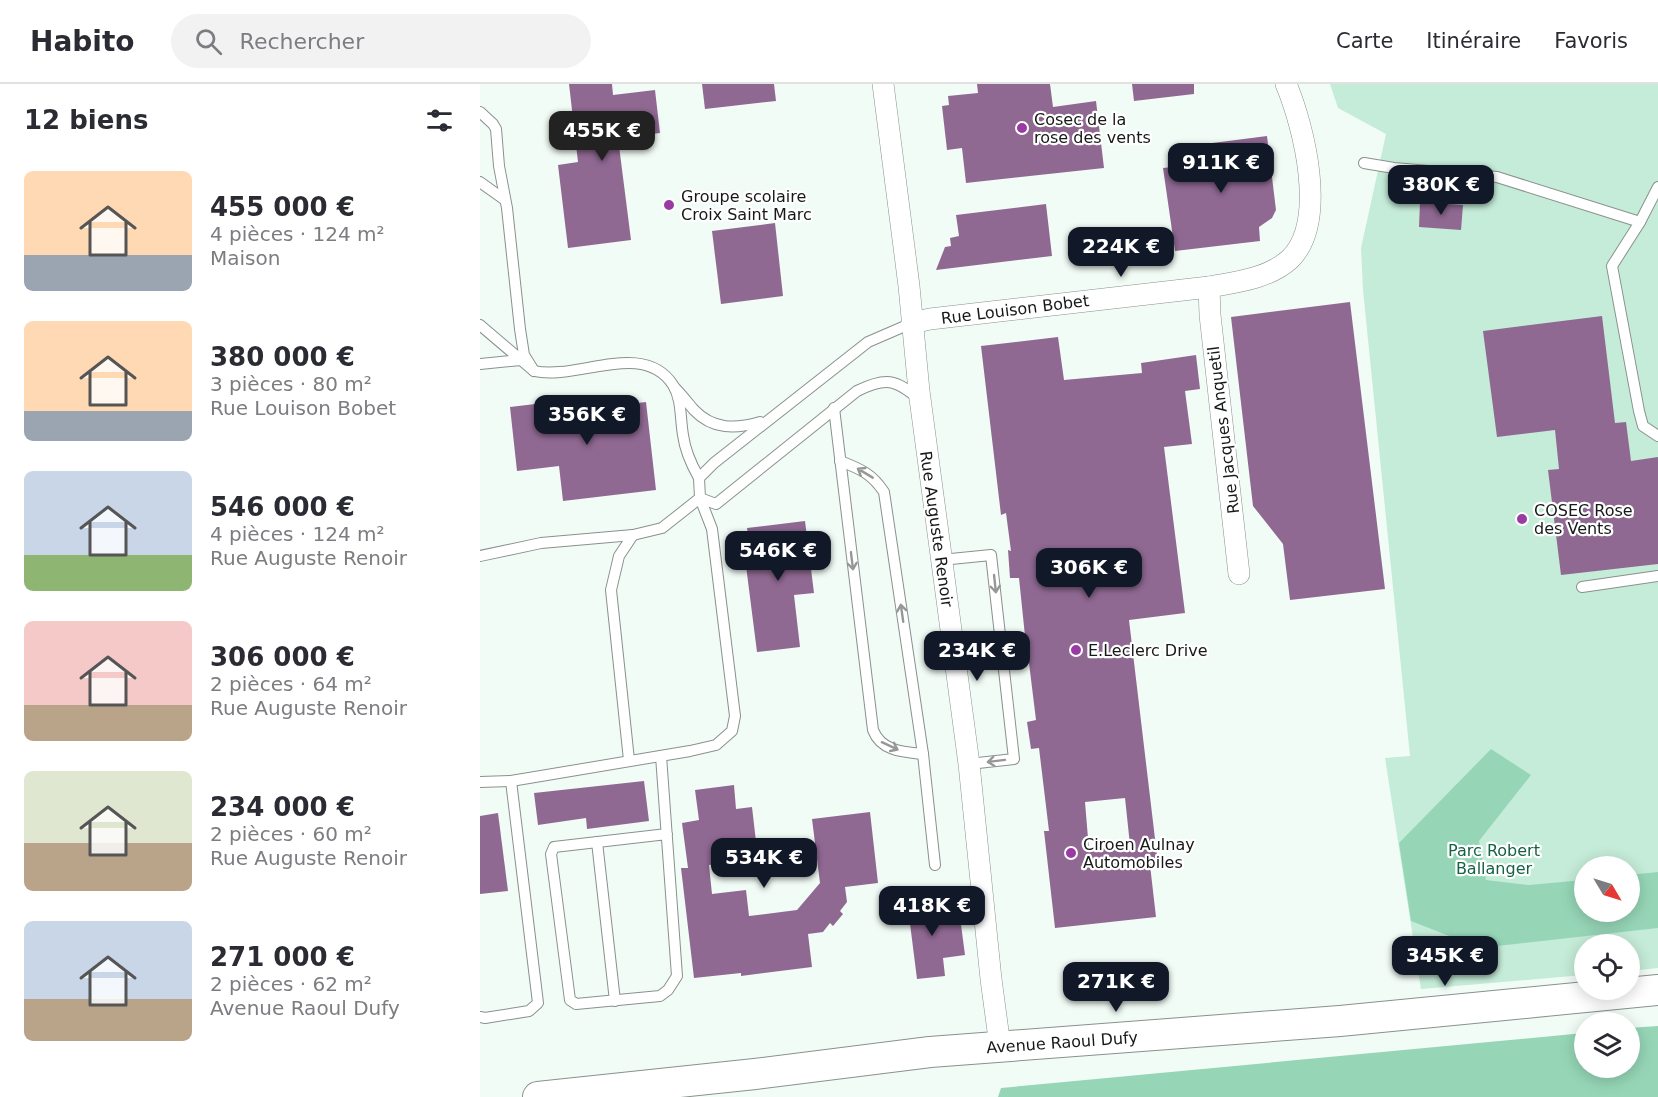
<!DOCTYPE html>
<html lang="fr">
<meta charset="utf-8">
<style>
:root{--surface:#fff;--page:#f2f2f3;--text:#2b2b33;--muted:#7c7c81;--line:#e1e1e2;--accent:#111827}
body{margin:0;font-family:"DejaVu Sans",sans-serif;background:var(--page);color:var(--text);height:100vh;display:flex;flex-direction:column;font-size:22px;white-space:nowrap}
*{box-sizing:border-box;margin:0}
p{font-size:20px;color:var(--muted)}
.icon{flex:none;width:33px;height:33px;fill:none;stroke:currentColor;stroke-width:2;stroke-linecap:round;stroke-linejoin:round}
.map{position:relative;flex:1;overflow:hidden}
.side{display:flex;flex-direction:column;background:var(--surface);width:480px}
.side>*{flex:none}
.needle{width:39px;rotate:128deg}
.fabs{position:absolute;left:1094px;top:772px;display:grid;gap:12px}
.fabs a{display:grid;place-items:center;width:66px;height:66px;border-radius:50%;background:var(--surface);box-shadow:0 3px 15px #0003;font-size:30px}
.price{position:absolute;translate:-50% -51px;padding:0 14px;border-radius:12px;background:var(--accent);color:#fff;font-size:20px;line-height:39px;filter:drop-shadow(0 2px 3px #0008)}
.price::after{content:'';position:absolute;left:50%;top:36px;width:18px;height:14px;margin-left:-9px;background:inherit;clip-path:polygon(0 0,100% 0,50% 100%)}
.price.current{background:#222;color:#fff}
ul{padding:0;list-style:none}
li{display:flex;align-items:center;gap:18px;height:150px;padding:0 24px}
li span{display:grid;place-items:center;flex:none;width:168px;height:120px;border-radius:9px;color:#555}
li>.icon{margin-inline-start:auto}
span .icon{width:72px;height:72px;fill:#fffc;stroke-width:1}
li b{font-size:26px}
h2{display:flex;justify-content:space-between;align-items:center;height:72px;padding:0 24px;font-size:26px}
header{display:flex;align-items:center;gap:36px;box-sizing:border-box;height:84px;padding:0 30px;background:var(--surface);border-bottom:2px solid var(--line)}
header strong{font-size:28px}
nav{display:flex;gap:33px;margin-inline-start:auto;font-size:21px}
.search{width:420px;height:54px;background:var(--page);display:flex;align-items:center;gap:15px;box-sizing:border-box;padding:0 21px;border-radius:33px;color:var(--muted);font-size:22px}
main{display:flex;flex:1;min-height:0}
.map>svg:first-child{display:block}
.green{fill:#c5ecd8;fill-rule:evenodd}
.forest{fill:#96d6b7}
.building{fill:#906993;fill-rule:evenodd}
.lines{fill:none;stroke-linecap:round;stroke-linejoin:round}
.lane-casing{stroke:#89918d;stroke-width:12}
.street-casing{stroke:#89918d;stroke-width:22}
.secondary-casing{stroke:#89918d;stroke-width:32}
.lane{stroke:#fff;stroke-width:10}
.street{stroke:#fff;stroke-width:21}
.secondary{stroke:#fff;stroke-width:30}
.oneway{stroke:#969897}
.poi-dot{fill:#9a3ba3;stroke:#fff;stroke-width:2}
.labels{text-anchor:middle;stroke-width:4.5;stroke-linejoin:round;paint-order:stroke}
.poi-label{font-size:16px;fill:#161917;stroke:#fff;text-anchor:start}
.street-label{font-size:16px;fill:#161917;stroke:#fff}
.park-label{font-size:16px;fill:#166245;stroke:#fff}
</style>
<header>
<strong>Habito</strong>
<div class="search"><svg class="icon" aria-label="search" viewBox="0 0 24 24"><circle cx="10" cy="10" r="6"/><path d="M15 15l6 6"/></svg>Rechercher</div>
<nav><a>Carte</a><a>Itinéraire</a><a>Favoris</a></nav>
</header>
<main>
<section class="side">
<h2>12 biens<svg class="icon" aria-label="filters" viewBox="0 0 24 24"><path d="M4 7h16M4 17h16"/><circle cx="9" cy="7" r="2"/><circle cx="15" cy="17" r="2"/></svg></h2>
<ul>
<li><span style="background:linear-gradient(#ffd9b3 70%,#9aa5b1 0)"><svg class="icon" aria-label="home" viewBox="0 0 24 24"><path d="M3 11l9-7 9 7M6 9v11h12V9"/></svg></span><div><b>455 000 €</b><p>4 pièces · 124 m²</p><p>Maison</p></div></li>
<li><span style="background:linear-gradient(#ffd9b3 75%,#9aa5b1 0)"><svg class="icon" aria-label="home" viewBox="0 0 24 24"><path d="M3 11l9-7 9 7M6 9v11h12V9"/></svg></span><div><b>380 000 €</b><p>3 pièces · 80 m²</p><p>Rue Louison Bobet</p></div></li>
<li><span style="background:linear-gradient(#c9d6e8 70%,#8fb573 0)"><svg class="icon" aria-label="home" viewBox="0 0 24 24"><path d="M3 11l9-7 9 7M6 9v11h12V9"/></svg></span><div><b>546 000 €</b><p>4 pièces · 124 m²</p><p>Rue Auguste Renoir</p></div></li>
<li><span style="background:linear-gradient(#f6c9c9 70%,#b9a48a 0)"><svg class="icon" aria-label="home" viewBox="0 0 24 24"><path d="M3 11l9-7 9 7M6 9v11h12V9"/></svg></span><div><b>306 000 €</b><p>2 pièces · 64 m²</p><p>Rue Auguste Renoir</p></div></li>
<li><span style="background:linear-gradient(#dfe7d0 60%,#b9a48a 0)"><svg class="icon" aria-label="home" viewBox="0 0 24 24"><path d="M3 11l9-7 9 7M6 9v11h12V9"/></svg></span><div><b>234 000 €</b><p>2 pièces · 60 m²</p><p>Rue Auguste Renoir</p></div></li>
<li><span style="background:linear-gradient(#c9d6e8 65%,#b9a48a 0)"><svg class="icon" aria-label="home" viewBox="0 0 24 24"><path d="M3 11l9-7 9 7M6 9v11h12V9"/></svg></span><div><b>271 000 €</b><p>2 pièces · 62 m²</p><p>Avenue Raoul Dufy</p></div></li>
</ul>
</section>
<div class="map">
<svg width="1178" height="1013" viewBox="0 0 1178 1013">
<rect width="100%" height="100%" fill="#f2fcf6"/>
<!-- green -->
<path class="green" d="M850,0H1178V884L1149,887V861H1104V891L941,905L905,674L930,672L883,206L881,164L906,50L858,24ZM1104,783H1149V828H1104Z"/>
<!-- forest -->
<g class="forest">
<polygon points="1011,665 1051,691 999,757 1006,796 1049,801 1104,796 1104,828 1149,828 1149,791 1178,788 1178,844 1000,864 931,837 919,759"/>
<polygon points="1178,942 1178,1013 518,1013 521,1004 1104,949 1104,984 1149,984 1149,944"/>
</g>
<!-- building -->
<g class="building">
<polygon points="89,0 132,0 133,11 175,6 180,49 138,54 151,156 88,164 78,81 98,78"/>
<polygon points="222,0 294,0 296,17 225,25"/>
<polygon points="497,0 570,0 573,23 616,17 624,84 486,99 482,64 467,66 462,22 469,21 468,12 498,9"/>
<polygon points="652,0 714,0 714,10 654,17"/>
<polygon points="787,52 796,126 792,134 779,143 780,157 695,167 683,84 712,81 709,62"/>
<polygon points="940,118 983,121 981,146 939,143"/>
<polygon points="566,120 572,172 456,186 465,163 471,162 470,154 479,152 476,131"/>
<polygon points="295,139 303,212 241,220 232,147"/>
<polygon points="870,218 905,505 810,516 803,460 773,422 751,233"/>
<polygon points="1122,232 1135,339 1146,338 1151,377 1178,373 1178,480 1081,491 1068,386 1079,385 1075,346 1017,353 1003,247"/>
<path d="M578,253L584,296L662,289L661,279L716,271L720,305L705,307L712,360L684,363L705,529L649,536L678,780L670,781L676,833L575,844L564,747H569L559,664L551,665L547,638L556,636L549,579L541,580L538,552H545L539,494H530L528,466L531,467L526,429L521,431L501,262ZM645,714L650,761L609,766L605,718Z"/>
<polygon points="123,312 125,323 166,318 176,406 83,417 79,382 37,387 30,323"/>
<polygon points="325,437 334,509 314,511 320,563 277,568 265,474 271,473 267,444"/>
<polygon points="164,697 169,737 107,745 106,734 58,741 54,709"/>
<polygon points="254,701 256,725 272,723 278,775 229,781 232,810 266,806 269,832 317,826 340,799 332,735 390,728 398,799 365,803 367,818 360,827 363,830 353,842 350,839 343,848 328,850 332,883 261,892 261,889 214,894 201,784 208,784 202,739 219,736 215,706"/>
<polygon points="18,729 28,807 0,810 0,732"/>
<polygon points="447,806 451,837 480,833 485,871 463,874 465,892 437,895 426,808"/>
</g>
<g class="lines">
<defs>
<g id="lane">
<polyline points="0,28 13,40 16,45 19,82 27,124 40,245 44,271 54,287 0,241"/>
<polyline points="884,79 914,84 1017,93 1160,138 1178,103"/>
<polyline points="0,98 25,116"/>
<polyline points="1160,138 1132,182 1159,327 1163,342 1178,352"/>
<polyline points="0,280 41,276"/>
<path d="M54,287C97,297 163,255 193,301C202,316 200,334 203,351C205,367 211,380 219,394"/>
<path d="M195,304C202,311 208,319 214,326C233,346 256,345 280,338"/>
<path d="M354,324L393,646C401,667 423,668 443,670"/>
<path d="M360,377C381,385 392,390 404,408L443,670L455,781"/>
<path d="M220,414L236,420L377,307C406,293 415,295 439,315"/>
<polyline points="0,472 61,459 153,451 182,444 220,414 219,394 234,379 388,258 432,239"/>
<polyline points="461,476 511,471 534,675 489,680"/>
<polyline points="1102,503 1178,492"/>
<polyline points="181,672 197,892 188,906 180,912 96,920 90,916 71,770 74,763 187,750"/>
<polyline points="149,676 131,506 139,472 153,451"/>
<polyline points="0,698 31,697 210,667 236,661 252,647 255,632 232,445 220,414"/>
<polyline points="117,758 135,917"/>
<polyline points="0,933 5,934 49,927 58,919 31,697"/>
</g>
<g id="street">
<polyline points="403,0 429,202 439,307 489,680 511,895 520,962"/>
<polyline points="729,203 730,231 759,490"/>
<path d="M432,239L450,235L729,203C756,198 788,195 810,175C848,138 824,43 806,0"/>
</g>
<polyline id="secondary" points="58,1013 275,990 450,968 860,937 1178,906"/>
</defs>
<!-- lane casing -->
<use href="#lane" class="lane-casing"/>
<!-- street casing -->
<use href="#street" class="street-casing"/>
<!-- secondary casing -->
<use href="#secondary" class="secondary-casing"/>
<!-- lane -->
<use href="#lane" class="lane"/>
<!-- street -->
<use href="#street" class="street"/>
<!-- secondary -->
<use href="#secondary" class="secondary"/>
</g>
<!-- one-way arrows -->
<defs><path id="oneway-shaft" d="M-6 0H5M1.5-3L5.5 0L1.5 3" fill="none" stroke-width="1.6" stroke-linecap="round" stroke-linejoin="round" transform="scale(1.5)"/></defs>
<g class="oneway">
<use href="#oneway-shaft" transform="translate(385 389) rotate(-149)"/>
<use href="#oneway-shaft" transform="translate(372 477) rotate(83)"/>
<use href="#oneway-shaft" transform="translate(515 500) rotate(84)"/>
<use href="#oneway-shaft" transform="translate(422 529) rotate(-98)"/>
<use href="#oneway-shaft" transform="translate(410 662) rotate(25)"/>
<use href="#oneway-shaft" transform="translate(516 677) rotate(173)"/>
</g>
<!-- markers -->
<g class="poi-dot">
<circle cx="542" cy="44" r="6"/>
<circle cx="189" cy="121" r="6"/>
<circle cx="1042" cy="435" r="6"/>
<circle cx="596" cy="566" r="6"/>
<circle cx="591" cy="769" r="6"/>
</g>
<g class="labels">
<!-- poi labels -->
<g class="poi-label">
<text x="554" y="41">Cosec de la<tspan x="554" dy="18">rose des vents</tspan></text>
<text x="201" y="118">Groupe scolaire<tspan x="201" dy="18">Croix Saint Marc</tspan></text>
<text x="1054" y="432">COSEC Rose<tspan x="1054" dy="18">des Vents</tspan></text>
<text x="608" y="572">E.Leclerc Drive</text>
<text x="603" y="766">Ciroen Aulnay<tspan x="603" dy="18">Automobiles</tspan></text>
</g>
<!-- street labels -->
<g class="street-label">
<text transform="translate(535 225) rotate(-7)" y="6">Rue Louison Bobet</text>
<text transform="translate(743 346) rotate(-97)" y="6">Rue Jacques Anquetil</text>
<text transform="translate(457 445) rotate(82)" y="6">Rue Auguste Renoir</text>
<text transform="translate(582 958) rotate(-4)" y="6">Avenue Raoul Dufy</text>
</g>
<!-- park labels -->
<g class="park-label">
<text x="1014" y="772">Parc Robert<tspan x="1014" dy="18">Ballanger</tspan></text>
</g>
</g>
</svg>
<div class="fabs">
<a><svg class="needle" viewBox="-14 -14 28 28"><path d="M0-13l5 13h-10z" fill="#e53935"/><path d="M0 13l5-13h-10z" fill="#7c7c81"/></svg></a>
<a><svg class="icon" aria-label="locate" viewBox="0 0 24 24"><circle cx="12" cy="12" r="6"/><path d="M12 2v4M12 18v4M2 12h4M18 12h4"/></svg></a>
<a><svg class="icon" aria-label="layers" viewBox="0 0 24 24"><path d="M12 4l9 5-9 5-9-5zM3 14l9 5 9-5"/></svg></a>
</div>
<b class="price current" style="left:122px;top:78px">455K €</b>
<b class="price" style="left:741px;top:110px">911K €</b>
<b class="price" style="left:961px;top:132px">380K €</b>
<b class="price" style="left:641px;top:194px">224K €</b>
<b class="price" style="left:107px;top:362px">356K €</b>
<b class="price" style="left:298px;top:498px">546K €</b>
<b class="price" style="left:609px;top:515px">306K €</b>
<b class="price" style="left:497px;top:598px">234K €</b>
<b class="price" style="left:284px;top:805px">534K €</b>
<b class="price" style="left:452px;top:853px">418K €</b>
<b class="price" style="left:965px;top:903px">345K €</b>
<b class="price" style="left:636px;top:929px">271K €</b>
</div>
</main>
